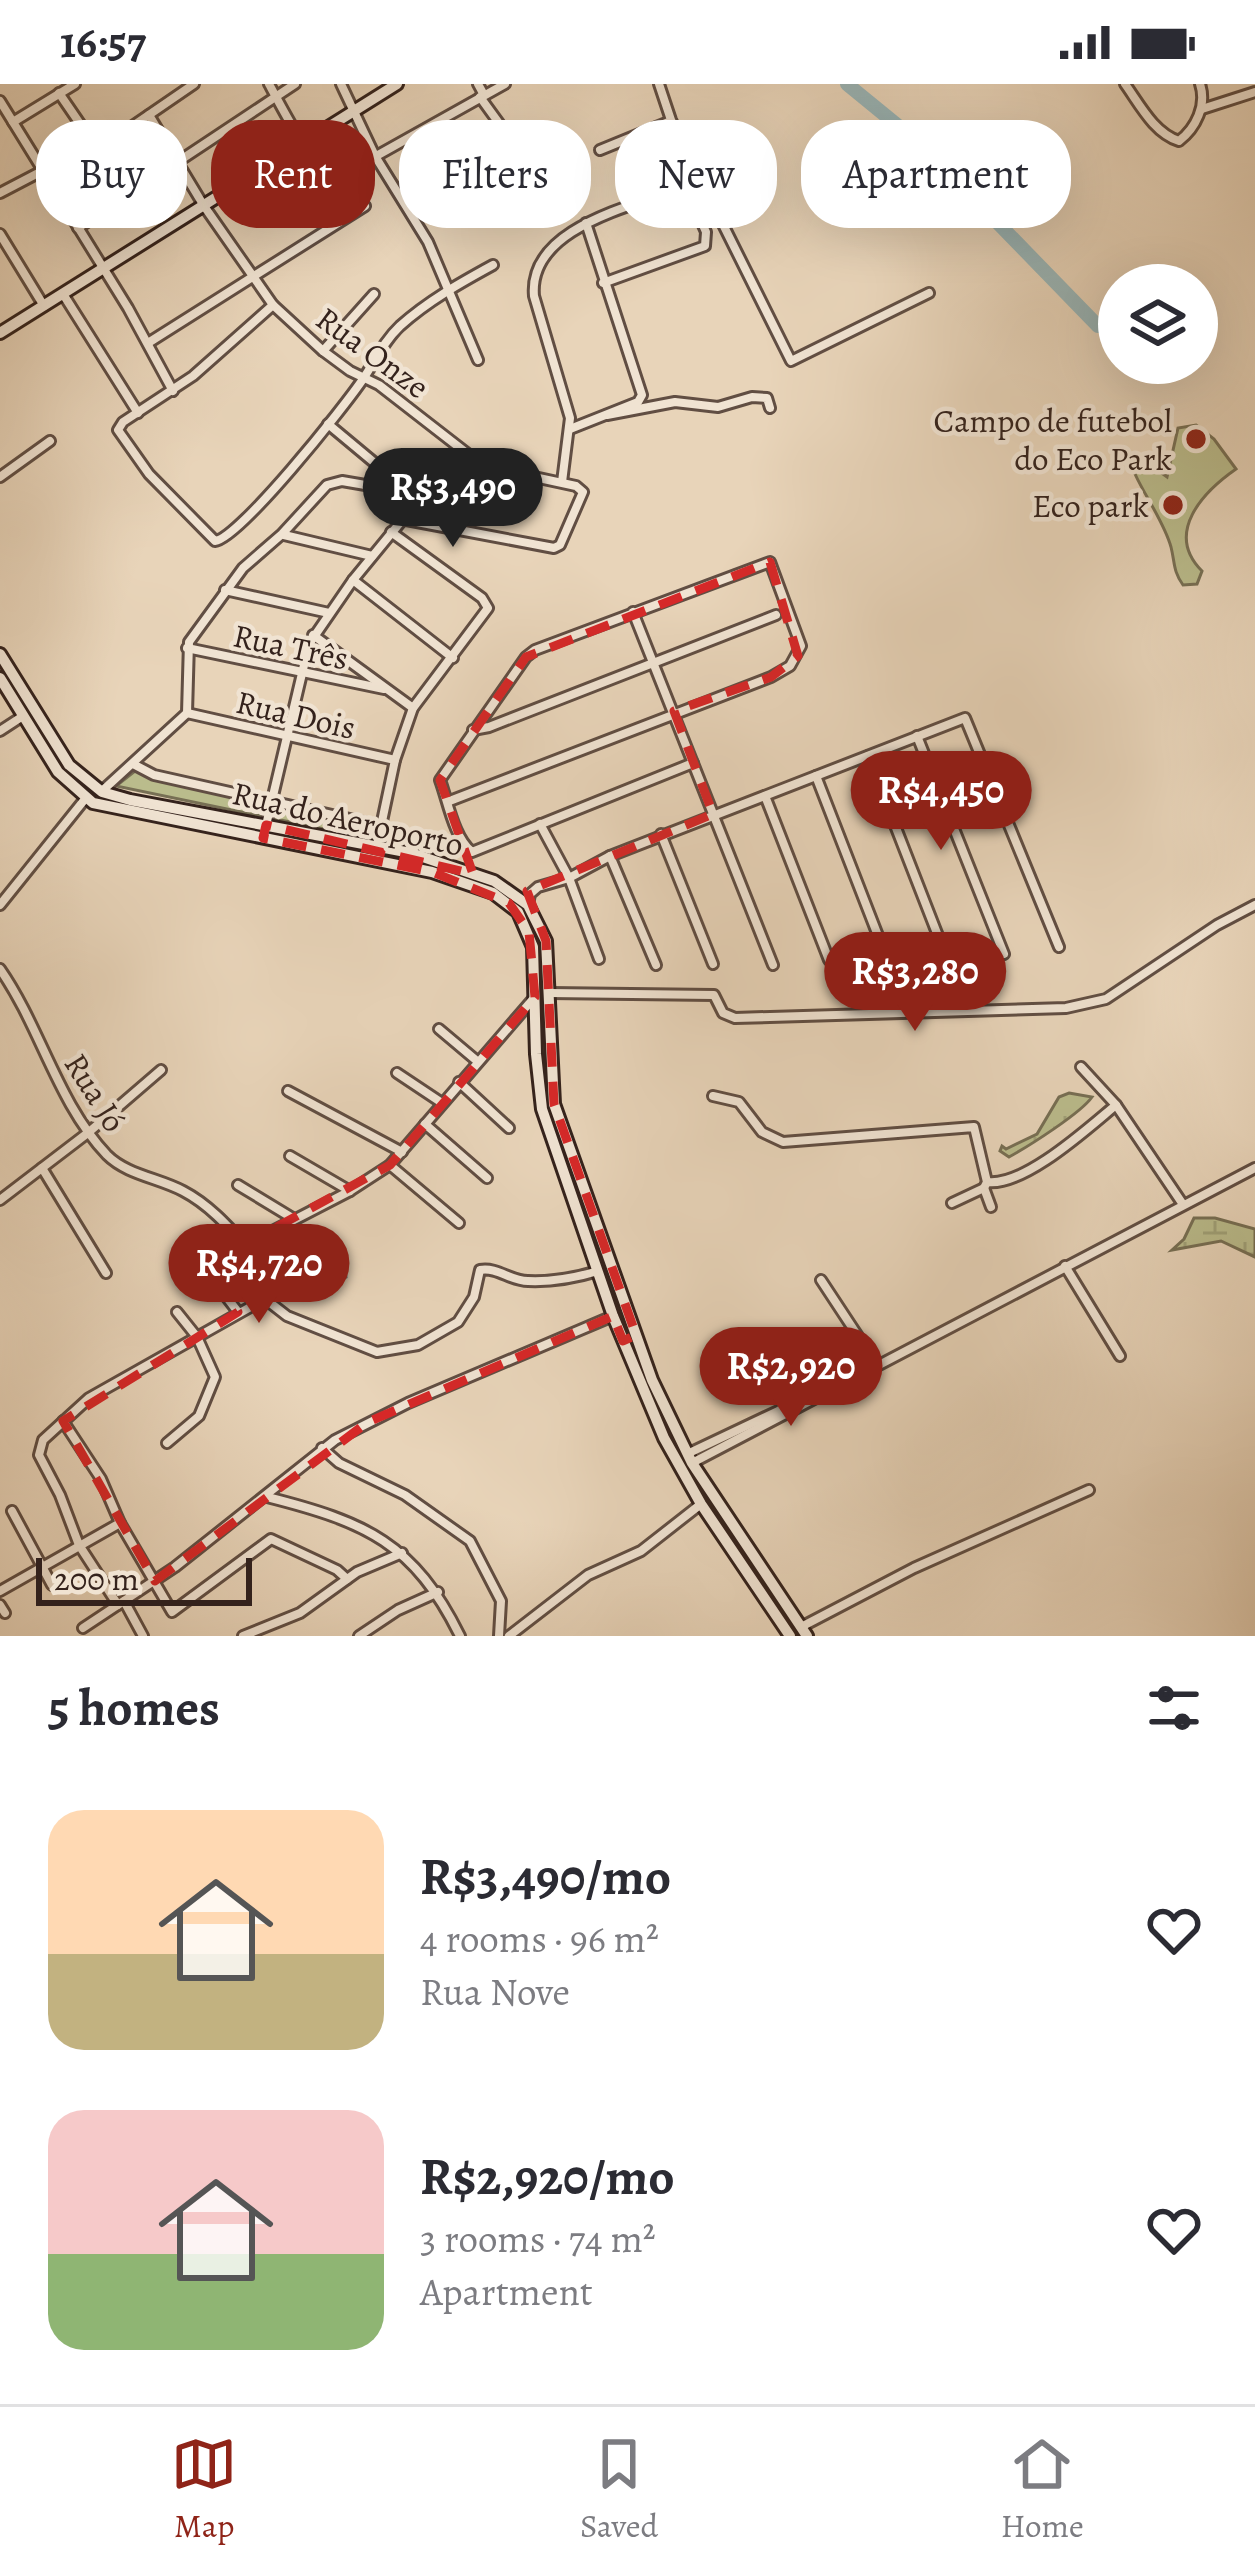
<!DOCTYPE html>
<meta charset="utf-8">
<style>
:root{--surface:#fff;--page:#f2f2f3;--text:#2b2b33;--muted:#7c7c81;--line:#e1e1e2;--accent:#8f2418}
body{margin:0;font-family:Alegreya,serif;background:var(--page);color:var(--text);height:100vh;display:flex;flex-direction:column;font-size:45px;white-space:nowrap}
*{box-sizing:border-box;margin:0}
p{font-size:39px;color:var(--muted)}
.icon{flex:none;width:66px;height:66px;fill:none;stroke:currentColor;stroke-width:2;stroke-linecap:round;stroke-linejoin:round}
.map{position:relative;height:1552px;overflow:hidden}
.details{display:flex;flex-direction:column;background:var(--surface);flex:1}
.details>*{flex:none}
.hud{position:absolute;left:36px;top:36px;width:1185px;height:108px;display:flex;gap:24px}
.controls{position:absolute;left:1098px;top:180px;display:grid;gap:24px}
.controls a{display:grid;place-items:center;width:120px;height:120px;border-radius:50%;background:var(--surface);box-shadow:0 12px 48px #0002;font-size:60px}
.scale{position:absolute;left:36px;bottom:30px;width:216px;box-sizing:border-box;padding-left:12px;border:6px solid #34221c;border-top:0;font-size:33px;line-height:42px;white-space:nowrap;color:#34221c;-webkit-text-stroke:9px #f0e3d2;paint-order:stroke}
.price{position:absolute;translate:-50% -102px;padding:0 27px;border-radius:42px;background:var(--accent);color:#fff;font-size:39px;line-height:78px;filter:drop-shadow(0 3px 6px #0008)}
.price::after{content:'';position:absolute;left:50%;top:72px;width:36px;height:27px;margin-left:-18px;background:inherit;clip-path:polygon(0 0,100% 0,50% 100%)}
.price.active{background:#222;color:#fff}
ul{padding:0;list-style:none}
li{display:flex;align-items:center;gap:36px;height:300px;padding:0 48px}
li span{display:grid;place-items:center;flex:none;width:336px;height:240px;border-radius:36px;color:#555}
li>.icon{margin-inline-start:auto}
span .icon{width:144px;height:144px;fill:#fffc;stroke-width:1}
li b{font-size:51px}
h2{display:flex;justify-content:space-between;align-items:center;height:144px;padding:0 48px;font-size:51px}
.pill{padding:0 42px;border-radius:48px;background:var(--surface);box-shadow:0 12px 48px #0002;font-size:42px;line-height:108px}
.pill.active{background:var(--accent);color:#fff}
.status{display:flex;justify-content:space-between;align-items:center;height:84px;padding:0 60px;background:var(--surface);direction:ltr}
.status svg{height:33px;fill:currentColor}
.menu{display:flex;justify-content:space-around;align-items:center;height:168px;border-top:3px solid var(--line);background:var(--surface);font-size:33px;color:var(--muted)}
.menu a{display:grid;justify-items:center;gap:6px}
.menu .active{color:var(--accent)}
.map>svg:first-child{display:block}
.wetland{fill:url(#wetland-marsh);stroke:#776f54;stroke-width:3}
.green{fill:#babc8c;stroke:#776f54;stroke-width:3}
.water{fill:url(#water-waves);stroke:#717b7a;stroke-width:3}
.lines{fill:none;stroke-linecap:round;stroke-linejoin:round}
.river{stroke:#9ab6b8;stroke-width:14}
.street-casing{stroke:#614e43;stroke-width:14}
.secondary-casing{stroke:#34221c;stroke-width:16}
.street{stroke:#f0e3d2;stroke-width:8}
.secondary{stroke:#f0e3d2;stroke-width:10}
.marked{fill:none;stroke:#d62828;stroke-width:9;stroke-dasharray:24 15;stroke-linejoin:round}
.poi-dot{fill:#8f2418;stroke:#f0e3d2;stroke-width:4.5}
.labels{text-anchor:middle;stroke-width:9;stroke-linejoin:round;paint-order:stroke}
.street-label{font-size:33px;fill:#34221c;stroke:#f0e3d2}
.poi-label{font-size:33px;fill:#34221c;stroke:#f0e3d2;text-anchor:end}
</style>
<div class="status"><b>16:57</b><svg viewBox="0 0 49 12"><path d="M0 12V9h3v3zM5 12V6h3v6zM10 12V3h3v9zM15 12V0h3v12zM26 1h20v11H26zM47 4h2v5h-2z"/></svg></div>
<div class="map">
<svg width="1255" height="1552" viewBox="0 0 1255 1552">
<defs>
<pattern id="wetland-marsh" width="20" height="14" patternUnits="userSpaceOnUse" patternTransform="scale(3)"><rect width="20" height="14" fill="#babc8c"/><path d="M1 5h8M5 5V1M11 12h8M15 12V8" fill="none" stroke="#a0a178"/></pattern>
<pattern id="water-waves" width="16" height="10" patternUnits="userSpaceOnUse" patternTransform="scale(3)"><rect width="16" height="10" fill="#9ab6b8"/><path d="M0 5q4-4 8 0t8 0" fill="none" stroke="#7e9495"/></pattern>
</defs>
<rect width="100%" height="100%" fill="#e8d4b9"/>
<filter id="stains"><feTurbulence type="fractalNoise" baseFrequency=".00167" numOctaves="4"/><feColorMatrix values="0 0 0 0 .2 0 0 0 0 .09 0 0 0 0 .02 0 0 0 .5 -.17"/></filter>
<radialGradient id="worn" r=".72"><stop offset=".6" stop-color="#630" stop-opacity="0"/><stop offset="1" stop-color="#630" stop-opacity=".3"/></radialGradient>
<!-- wetland -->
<g class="wetland">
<path d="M1069,1009L1092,1013C1081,1029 1029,1062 1009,1073L1000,1067L1002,1062L1006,1065L1037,1050L1059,1013Z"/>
<polygon points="1194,1134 1215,1134 1255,1145 1255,1173 1221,1157 1172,1166 1184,1155"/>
</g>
<!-- green -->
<g class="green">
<path d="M1196,341L1214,355L1236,385C1203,408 1164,449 1202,487L1197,500L1183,501C1173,487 1175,479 1171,463C1164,438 1146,414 1135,390L1145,377L1167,393L1178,344Z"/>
<polygon points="135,687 373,741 372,755 116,702"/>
</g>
<!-- water -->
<path class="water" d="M343,1169L346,1193C325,1200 305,1200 285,1212L268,1193V1189L292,1178Z"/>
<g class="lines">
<!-- river -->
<polyline class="river" points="847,0 924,63 1098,242"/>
<defs>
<g id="street">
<path d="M269,0C281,22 305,70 324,84C333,91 342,89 353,85L505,0"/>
<polyline points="341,0 375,72 428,158 478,276"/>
<polyline points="478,0 484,11"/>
<polyline points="659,0 671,36 791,277 929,209"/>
<path d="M1125,0C1140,21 1154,49 1179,57C1196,44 1207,21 1200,0"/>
<polyline points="59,9 98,66"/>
<polyline points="480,13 522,71"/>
<polyline points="0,17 128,224 173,307"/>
<polyline points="1202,25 1255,8"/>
<polyline points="149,31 204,122 273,221 323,267 350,287 379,301 482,381"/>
<polyline points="13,38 75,0"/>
<polyline points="600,66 671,37"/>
<polyline points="51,98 194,0"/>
<polyline points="0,109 44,86"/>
<polyline points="78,144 295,0"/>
<polyline points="0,150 44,222"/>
<polyline points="63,210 138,329"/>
<path d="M273,221L193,292L123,338L118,346L149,390L215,457C239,455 345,322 363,295C375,277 384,257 400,242C428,217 460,199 493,181"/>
<polyline points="148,259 365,122"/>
<polyline points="323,267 374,210"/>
<polyline points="607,331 675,318 718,323 752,313 767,314 770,324"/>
<polyline points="328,340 412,410"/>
<polyline points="570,345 638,318 642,311 586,139"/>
<polyline points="0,393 50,357"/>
<path d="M562,398L570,334L534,212C528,144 631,123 680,104L687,105L706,148L705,162L603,199"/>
<polyline points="284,451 372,472"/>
<polyline points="353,496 453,574"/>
<polyline points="225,506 329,529"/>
<polyline points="633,528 773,881"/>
<polyline points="313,551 413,624"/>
<polyline points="187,564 384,605"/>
<polyline points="187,629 395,676"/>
<polyline points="473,646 489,643 776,531"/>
<polyline points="0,647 23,632"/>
<polyline points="917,652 1004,870"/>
<polyline points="868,672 949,880"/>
<polyline points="133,680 154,691 381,742"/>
<polyline points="816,692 889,880"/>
<polyline points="102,707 187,629 189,558 243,484 282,450 327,401 342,397 412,409"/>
<polyline points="765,712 829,876"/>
<path d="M447,718L771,593L790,582L801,562L770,478L535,566L526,573L440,696C448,718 454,754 472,768L693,679"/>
<polyline points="540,740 569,794 599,875"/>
<polyline points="661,750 713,880"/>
<polyline points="263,754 309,560 353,496 440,390 456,380 483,382 576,402 583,408 560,461 554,464 401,435"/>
<polyline points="377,761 395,676 413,624 488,524 482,514 391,448"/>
<polyline points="610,772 656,881"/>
<polyline points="0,821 85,715"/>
<polyline points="528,821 530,810 538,803 569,794 610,772 965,634 1059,863"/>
<path d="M0,885C41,944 57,1018 107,1071C127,1091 159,1094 183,1107C208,1120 227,1141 246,1162"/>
<polyline points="549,909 714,911 723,929 735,934 1066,924 1106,915 1217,841 1255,821"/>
<polyline points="439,945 477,977"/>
<polyline points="1081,983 1116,1021 1182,1119"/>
<polyline points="397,989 442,1019"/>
<polyline points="459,998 509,1044"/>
<polyline points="288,1007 402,1068"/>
<polyline points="713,1012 739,1018 762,1048 783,1058 974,1043 987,1098 984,1104 952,1119"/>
<polyline points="425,1040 487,1094"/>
<polyline points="290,1072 350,1107"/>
<polyline points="390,1081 459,1139"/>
<polyline points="42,1084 106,1189"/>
<path d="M987,1098C1024,1103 1088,1044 1116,1021"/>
<polyline points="238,1101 294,1135"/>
<polyline points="984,1104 991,1123"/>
<polyline points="0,1116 89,1048 161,986"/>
<polyline points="1065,1182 1120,1272"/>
<polyline points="238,1228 208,1189 209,1180 350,1107 390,1081 533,915"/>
<polyline points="63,1337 101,1395 120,1439 172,1528 271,1455 337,1486 347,1495"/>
<polyline points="167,1359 199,1332 215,1293 197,1253 177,1228"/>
<polyline points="322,1364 339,1379 405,1411 470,1457 501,1517 499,1552"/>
<polyline points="687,1370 778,1327 873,1275 821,1196"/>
<polyline points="692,1379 1255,1084"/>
<path d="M267,1413C366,1438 414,1459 460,1552"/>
<polyline points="12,1427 52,1501"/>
<polyline points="0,1507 120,1439"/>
<polyline points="124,1517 143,1552"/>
<polyline points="0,1521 5,1529"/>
<path d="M118,1521L79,1461L60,1411L39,1371L43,1356L89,1314L261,1217L269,1218L287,1232L377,1268L418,1261L458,1238L474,1213L480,1186C498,1183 510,1197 528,1197C551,1198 575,1194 598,1187"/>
<polyline points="801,1543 914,1484 1089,1406"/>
<polyline points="83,1544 175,1483 335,1356 408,1319 613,1232"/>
<polyline points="243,1552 300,1529 357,1488 402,1469"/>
<polyline points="359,1552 398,1526 438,1508"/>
<polyline points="509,1552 588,1491 641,1467 701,1420"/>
</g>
<g id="secondary">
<polyline points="0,249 397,0"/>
<polyline points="0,570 69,681 102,708 130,716 411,769 494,797 528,821 546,857 554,1020 652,1296 692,1379 807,1552"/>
<polyline points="0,594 58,688 93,719 432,788 493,809 518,828 533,863 536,970 542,1025 613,1232 664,1354 701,1420 790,1552"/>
</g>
</defs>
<!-- street casing -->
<use href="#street" class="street-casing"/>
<!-- secondary casing -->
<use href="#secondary" class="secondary-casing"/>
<!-- street -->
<use href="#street" class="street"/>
<!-- secondary -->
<use href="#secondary" class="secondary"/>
</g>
<!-- marked area -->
<path class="marked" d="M770,478L798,572L771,593L674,627L713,730L527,807L546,857L554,1020L636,1251L623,1257L613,1232L368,1338L155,1497L63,1337L238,1228L209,1180L390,1081L535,913L529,848L509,819L432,788L263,754L266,741L473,790L440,696L526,573Z"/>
<!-- markers -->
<g class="poi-dot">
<circle cx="1196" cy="355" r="12"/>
<circle cx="1173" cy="421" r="12"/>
</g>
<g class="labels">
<!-- street labels -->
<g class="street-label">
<text transform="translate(373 268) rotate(36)" y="12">Rua Onze</text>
<text transform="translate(291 562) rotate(12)" y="12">Rua Três</text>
<text transform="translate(296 630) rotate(13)" y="12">Rua Dois</text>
<text transform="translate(348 734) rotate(13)" y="12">Rua do Aeroporto</text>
<text transform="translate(96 1008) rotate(58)" y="12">Rua Jó</text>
</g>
<!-- poi labels -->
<g class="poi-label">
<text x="1172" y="348">Campo de futebol<tspan x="1172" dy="38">do Eco Park</tspan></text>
<text x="1149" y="433">Eco park</text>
</g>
</g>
<rect width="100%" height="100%" filter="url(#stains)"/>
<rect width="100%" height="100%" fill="url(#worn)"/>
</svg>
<div class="controls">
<a><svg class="icon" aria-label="layers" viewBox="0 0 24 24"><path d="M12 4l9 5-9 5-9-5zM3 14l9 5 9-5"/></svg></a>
</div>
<div class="scale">200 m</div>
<b class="price active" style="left:453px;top:466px">R$3,490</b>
<b class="price" style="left:941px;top:769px">R$4,450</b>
<b class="price" style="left:915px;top:950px">R$3,280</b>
<b class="price" style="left:259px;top:1242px">R$4,720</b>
<b class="price" style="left:791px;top:1345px">R$2,920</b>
<div class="hud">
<a class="pill">Buy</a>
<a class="pill active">Rent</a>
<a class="pill">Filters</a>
<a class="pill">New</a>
<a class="pill">Apartment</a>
</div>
</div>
<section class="details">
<h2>5 homes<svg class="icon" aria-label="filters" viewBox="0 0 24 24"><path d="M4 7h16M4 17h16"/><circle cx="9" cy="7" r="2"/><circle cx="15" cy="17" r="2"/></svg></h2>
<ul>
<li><span style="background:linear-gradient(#ffd9b3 60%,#c2b280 0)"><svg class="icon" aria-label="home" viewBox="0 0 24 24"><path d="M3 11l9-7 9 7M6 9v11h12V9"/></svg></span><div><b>R$3,490/mo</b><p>4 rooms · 96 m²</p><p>Rua Nove</p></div><svg class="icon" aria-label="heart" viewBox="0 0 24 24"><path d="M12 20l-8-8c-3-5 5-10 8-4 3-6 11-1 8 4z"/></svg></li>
<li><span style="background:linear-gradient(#f6c9c9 60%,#8fb573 0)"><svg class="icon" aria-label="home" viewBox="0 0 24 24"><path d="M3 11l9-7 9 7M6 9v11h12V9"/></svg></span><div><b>R$2,920/mo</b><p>3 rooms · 74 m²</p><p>Apartment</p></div><svg class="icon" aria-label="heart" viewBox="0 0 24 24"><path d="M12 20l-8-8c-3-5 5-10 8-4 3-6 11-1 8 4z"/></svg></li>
</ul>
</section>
<nav class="menu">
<a class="active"><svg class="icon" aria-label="map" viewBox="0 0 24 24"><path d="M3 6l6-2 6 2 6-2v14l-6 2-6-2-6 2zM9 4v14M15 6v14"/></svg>Map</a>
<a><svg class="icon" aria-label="saved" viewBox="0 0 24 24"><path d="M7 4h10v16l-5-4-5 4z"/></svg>Saved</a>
<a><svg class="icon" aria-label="home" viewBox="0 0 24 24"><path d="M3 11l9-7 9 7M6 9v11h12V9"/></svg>Home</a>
</nav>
